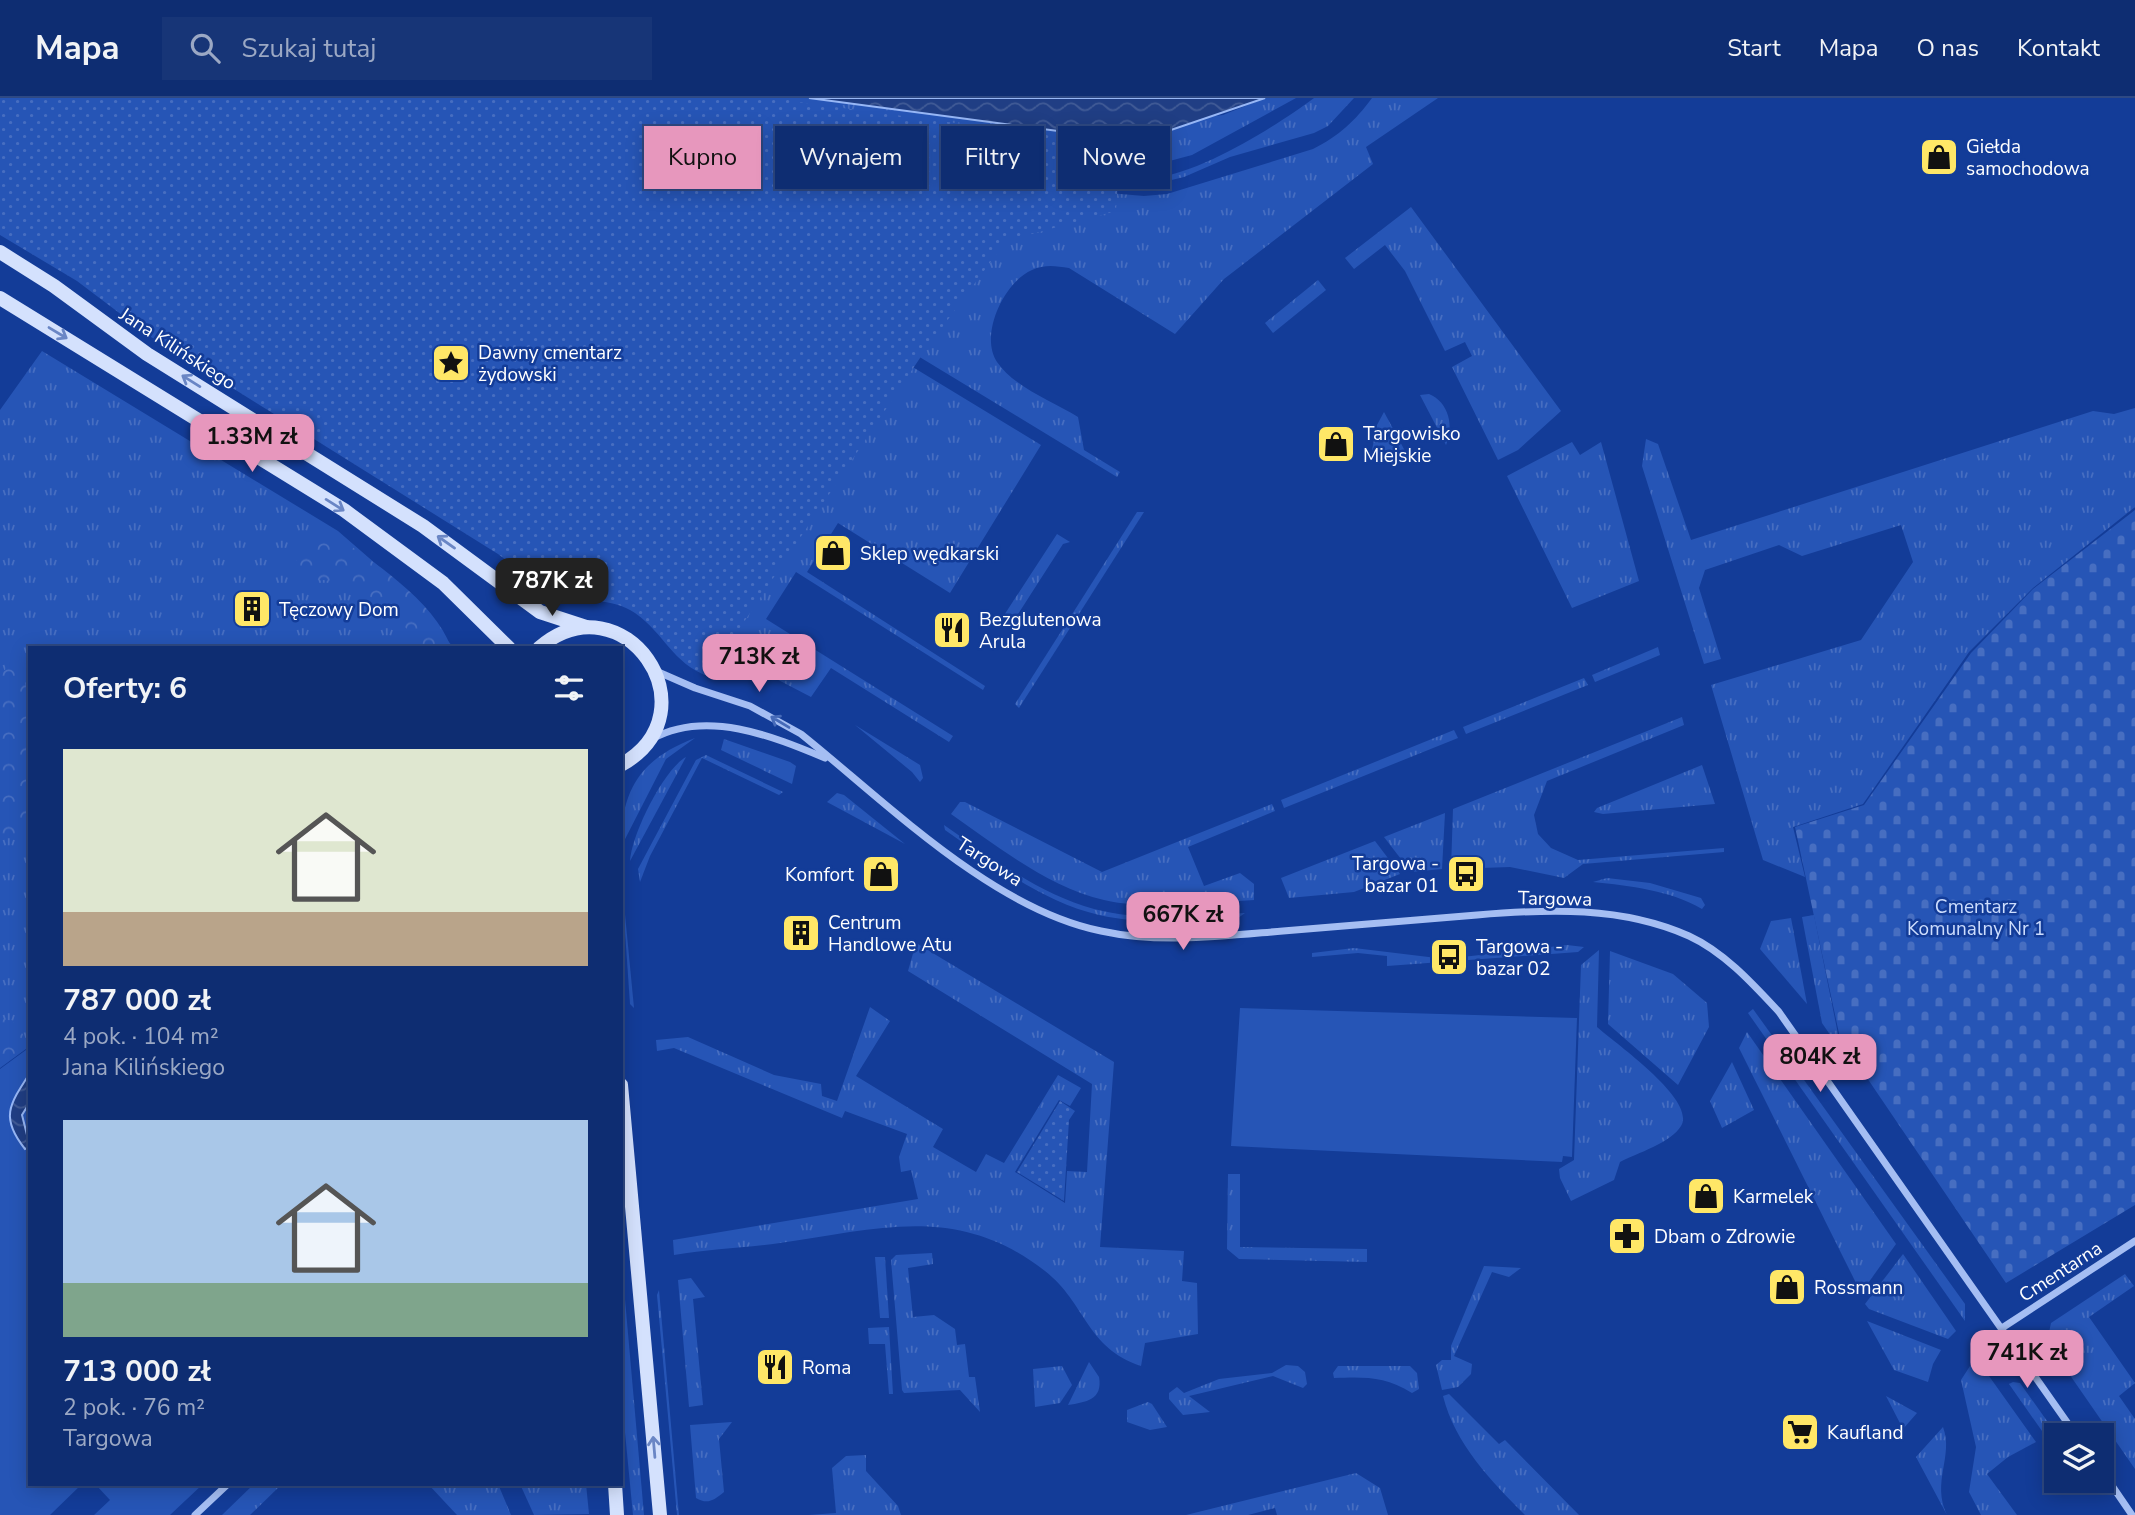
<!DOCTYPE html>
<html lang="pl">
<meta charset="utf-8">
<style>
:root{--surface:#0e2d72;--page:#173577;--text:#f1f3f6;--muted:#9ba8c4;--line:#2e4984;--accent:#e797bd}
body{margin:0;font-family:"Nunito Sans",sans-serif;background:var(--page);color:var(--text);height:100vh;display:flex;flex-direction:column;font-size:26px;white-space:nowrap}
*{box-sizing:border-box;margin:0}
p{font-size:23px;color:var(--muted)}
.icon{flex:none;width:38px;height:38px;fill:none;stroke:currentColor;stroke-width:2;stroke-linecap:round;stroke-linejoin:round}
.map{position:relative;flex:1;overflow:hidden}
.panel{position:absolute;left:28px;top:548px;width:595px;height:840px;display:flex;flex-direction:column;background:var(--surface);border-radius:0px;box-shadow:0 4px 18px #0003,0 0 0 2px var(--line)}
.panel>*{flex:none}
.top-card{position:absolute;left:644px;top:28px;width:665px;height:63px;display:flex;gap:14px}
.controls{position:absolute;left:2044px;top:1325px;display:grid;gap:14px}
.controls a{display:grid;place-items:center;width:70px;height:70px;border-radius:0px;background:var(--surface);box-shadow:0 4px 18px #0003,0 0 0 2px var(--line);font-size:35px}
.price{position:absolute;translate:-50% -60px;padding:0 16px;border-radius:14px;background:var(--accent);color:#111;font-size:23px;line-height:46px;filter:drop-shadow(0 2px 4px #0008)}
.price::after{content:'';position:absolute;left:50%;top:42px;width:21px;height:16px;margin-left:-10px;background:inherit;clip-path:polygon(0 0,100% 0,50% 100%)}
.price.current{background:#222;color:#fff}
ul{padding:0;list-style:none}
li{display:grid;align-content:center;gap:14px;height:371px;padding:0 35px}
li span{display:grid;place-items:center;height:217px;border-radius:0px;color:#555}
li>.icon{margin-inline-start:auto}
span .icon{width:126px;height:126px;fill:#fffc;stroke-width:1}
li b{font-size:30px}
h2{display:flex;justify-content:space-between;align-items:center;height:84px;padding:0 35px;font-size:30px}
.tag{padding:0 24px;border-radius:0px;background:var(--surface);box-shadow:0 4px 18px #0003,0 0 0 2px var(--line);font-size:24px;line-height:63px}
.tag.current{background:var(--accent);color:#111}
header{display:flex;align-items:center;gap:42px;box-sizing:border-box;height:98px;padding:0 35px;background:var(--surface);border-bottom:2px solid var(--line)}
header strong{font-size:33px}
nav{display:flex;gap:38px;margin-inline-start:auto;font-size:24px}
.search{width:490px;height:63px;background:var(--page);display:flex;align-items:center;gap:18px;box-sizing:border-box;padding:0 24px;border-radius:0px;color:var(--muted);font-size:26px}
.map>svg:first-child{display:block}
.grass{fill:url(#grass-tufts)}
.forest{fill:url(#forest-crowns)}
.cemetery{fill:url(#cemetery-stones)}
.park{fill:url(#park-dots)}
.garden{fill:#2655b6}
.water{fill:url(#water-waves);stroke:#97b7f6;stroke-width:2}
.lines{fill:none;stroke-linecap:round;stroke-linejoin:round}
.street{stroke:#a5bef3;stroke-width:7}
.secondary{stroke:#d4e1fd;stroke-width:14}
.oneway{stroke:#6a86c5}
.oneway2{stroke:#466ab8}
.labels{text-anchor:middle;stroke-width:5;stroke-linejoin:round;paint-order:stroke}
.poi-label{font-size:19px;fill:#fff;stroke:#133c98;text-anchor:start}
.street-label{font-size:19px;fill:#fff;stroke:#133c98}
.park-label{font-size:19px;fill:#cdddfd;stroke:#133c98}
</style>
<header>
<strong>Mapa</strong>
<div class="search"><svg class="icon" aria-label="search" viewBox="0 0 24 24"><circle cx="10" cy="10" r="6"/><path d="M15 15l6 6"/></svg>Szukaj tutaj</div>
<nav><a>Start</a><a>Mapa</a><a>O nas</a><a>Kontakt</a></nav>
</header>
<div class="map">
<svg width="2135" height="1417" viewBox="0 0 2135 1417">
<defs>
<pattern id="grass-tufts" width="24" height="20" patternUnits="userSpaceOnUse" patternTransform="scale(1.75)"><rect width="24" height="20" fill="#2655b6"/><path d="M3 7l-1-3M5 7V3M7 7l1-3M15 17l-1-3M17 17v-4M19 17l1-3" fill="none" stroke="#476ec1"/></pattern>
<pattern id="forest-crowns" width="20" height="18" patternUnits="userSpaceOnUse" patternTransform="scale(1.75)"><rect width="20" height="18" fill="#2655b6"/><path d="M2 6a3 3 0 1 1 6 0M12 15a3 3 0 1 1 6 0" fill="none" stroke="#476ec1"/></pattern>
<pattern id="cemetery-stones" width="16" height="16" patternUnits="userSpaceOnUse" patternTransform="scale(1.75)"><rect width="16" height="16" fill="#2655b6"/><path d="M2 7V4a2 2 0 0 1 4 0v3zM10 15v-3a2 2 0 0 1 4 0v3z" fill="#476ec1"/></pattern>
<pattern id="park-dots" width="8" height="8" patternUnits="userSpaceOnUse" patternTransform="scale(1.75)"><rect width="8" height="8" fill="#2655b6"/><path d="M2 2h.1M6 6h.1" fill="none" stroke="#476ec1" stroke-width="1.8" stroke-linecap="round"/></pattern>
<pattern id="water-waves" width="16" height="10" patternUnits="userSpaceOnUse" patternTransform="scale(1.75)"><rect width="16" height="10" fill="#203e84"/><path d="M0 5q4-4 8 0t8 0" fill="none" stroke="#415b96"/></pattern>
</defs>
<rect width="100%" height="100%" fill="#133c98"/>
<!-- grass -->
<g class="grass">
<polygon points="632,0 809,0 1081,36 1223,17 1265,0 1296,0 1192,57 1147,69 1119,69"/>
<path d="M1314,0H1354L1328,28L1314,35L1230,59L1184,79L1159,85H1115L1113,79C1127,80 1142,82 1156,80C1204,73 1275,29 1314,0Z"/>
<path d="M1372,0H1438L1366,49L1373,66L1224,181L1175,236L1069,170C1056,168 1045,166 1032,172C1004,184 979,237 997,264C1014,289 1053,304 1078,319L1084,352L1120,374L1117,379L913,255L721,62L1144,98L1167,96L1313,51C1339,38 1355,23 1372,0Z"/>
<polygon points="1411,109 1561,313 1518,352 1498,362 1452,269 1472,258 1465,244 1445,253 1405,173 1385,147 1354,171 1345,160"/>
<polygon points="1318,182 1326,192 1273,235 1265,225"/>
<polygon points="42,253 338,433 407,493 453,549 30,550 30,948 0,970 0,312"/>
<polygon points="911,268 1041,347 950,495 838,425 807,474 985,588 983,592 796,474 766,521 953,638 949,644 831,570 811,599 715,549"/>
<path d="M1429,296C1449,304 1454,329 1446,347L1420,297Z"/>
<polygon points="2135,310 2135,409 2033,490 1969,554 1863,706 1793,729 1805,779 1763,762 1711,587 1861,542 1913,464 1901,427 1802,458 1779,447 1705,472 1699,490 1721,561 1704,566 1642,368 1646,341 1658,346 1691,442 2093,313 2114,316"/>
<polygon points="1384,314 1405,353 1372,352 1377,327"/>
<polygon points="1572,344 1580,357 1601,344 1639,483 1572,510 1507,378"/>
<polygon points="1137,414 1144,414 1019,610 1015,606"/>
<polygon points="1057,436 1070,444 1063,446 1011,527 1006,530 999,525"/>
<polygon points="1658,549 1660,557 1595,584 1592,577"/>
<polygon points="1584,580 1588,587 1466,636 1463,629"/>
<polygon points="1682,619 1684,627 1547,683 1534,717 1538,736 1551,750 1578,762 1724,750 1724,754 1583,766 1564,780 1510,769 1451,771 1453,711"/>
<polygon points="855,627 920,667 923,680 920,684 912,674"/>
<polygon points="1454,632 1458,640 1284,710 1281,702"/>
<path d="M695,640L666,661L621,749C621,692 640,661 695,640Z"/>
<polygon points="724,641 790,664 796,668 792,686 721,652"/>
<polygon points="706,657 783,694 779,697 702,660 650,758 640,784 638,771 696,662"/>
<path d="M686,659L630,763C631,738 663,672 686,659Z"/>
<polygon points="1702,667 1715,706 1603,716 1594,714 1597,710"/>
<polygon points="837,695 844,697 905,746 827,704"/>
<path d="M960,704H965L1102,774L1272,706L1275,713L1188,749L1204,788L1240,775L1254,786V802C1205,805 1153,813 1104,802C1048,789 997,748 951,716Z"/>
<polygon points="1445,715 1442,771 1411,774 1384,739"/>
<path d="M944,727C990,759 1040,796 1094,811C1143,824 1196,818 1245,815L1238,820C1192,823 1144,827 1099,817C1042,804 992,765 945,732Z"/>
<polygon points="1375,743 1400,776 1354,794 1289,800 1281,780"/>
<polygon points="621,775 634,910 630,906"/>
<path d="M1607,780L1650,785L1701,800L1705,807L1702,811C1669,792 1631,788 1593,784Z"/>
<polygon points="1814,817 1839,941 1835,944 1822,925 1802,819"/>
<polygon points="1791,820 1807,906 1760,851 1771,823"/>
<path d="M916,845L1114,964L1100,1149L1184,1153L1182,1183L1197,1185L1198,1236L1145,1245L1141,1268C1086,1250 1086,1205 1045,1173C958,1105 878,1131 780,1145C744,1150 709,1151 674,1157L673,1142L918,1101L911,1072L901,1074L899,1059L907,1036L845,1013L842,1020L674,950L657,953L656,942L688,939L774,977L821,986L822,998L837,1003L870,909L890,923L856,978L943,1031L933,1049L976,1074L986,1056L1004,1065L1058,977L1081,990L1070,1008L1059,1002L1015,1074L1065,1105L1067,1073L1087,1074L1092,986L908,873Z"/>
<polygon points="1567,847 1584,849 1578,854 1387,868 1387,858 1358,855 1312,859 1312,855 1354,850 1445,861"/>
<path d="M1599,852L1597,929C1616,946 1697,1002 1681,1028C1671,1045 1637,1055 1620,1064L1614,1082L1571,1103L1560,1080L1559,1071L1574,1062L1581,867Z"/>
<polygon points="1610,853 1673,876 1707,905 1709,929 1678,987 1608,926"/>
<polygon points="1753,911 1965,1206 1965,1223 1748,915"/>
<polygon points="1747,934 1896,1146 1861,1195 1739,950"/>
<polygon points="1732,964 1754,1012 1722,1030 1710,1003"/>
<polygon points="1228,1076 1240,1076 1240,1149 1367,1151 1367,1164 1239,1161 1227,1151"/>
<polygon points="932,1155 933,1166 908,1170 913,1219 934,1217 955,1231 957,1247 965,1246 969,1279 975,1279 980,1314 960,1292 904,1295 902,1292 891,1162 896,1157"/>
<polygon points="621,1156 644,1417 633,1417 621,1293"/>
<polygon points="1903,1156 1956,1233 1948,1241 1869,1211 1865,1206"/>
<polygon points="875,1159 885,1159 889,1220 880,1220"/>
<polygon points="1484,1168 1521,1170 1509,1179 1492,1174 1454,1258 1472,1266 1471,1276 1458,1289 1442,1292 1436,1267 1442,1262 1451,1262 1451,1248"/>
<polygon points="2125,1176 2134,1188 2089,1219 2135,1285 2119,1298 2135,1321 2135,1371 2047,1244 2051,1225"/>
<polygon points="691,1180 705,1199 693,1201 703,1307 689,1309 678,1182"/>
<polygon points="659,1192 679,1417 677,1417 657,1197"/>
<polygon points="1867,1223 1941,1252 1933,1266 1928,1284 1894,1272"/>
<polygon points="889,1229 893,1296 889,1296 885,1246 869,1246 868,1230"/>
<path d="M1089,1264L1099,1279C1103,1302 1086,1304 1068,1307Z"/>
<polygon points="1979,1264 2036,1344 2008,1359 1987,1376 2017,1417 1981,1417 1969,1394 1976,1349 1961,1282 1970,1268"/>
<polygon points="1286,1267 1298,1268 1305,1274 1307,1286 1303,1290 1273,1278 1189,1298 1210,1314 1183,1317 1169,1301 1169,1295 1177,1289 1184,1295 1219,1281 1272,1275"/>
<polygon points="1062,1268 1072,1287 1060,1305 1035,1309 1033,1271"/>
<path d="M1338,1268H1410L1417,1275L1419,1291L1412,1295C1384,1278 1365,1279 1334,1280L1333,1275Z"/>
<polygon points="2013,1284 2020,1285 2057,1337 2056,1353 2009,1286"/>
<path d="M1449,1296L1499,1346L1505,1342L1579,1417H1525C1491,1383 1455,1346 1443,1298Z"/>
<polygon points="1886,1298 1917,1315 1903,1331"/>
<polygon points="1148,1304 1152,1306 1167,1329 1150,1332 1127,1324 1127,1312"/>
<path d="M732,1324L719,1341L724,1394C714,1402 708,1407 696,1400L690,1327Z"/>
<path d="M1943,1329C1954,1358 1931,1384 1947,1417L1916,1359Z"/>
<polygon points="866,1357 866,1373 898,1408 901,1417 809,1417 836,1415 832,1370 846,1358"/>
<polygon points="1356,1375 1380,1390 1388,1417 1277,1417 1275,1410 1248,1417 1186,1417"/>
<polygon points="254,1386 282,1386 250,1417 222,1417"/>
<polygon points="428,1386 498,1386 511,1417 457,1417"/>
<polygon points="520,1386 586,1386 589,1416 534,1417"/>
</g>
<!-- forest -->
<g class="forest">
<path d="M331,435C372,462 434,503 451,549H423L403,527L356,494L335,483L297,480L295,466L306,442Z"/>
<polygon points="8,560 18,563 28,594 26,648 30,691 26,707 30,736 0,738 0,572 5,572"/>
<path d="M0,921C18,921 21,933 28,947L0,968Z"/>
</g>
<!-- cemetery -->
<polygon class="cemetery" points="2135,412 2135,1107 2006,1185 1840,940 1795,729 1864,707 1971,555 2033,491"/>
<!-- park -->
<g class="park">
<path d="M0,0H792L798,4L1120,47L1116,113L1006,143L924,254L708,578C672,565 665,536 635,515C612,499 582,505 556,496C535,488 516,469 498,456L151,239L77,183L0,137Z"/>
<polygon points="1060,1003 1075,1013 1069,1022 1064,1103 1017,1074"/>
</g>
<!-- garden -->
<g class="garden">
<polygon points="1240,910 1577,920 1572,1059 1563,1058 1562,1064 1231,1048"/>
<polygon points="30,949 30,1386 82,1386 50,1417 0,1417 0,971"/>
<polygon points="95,1386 203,1386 170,1417 94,1417 110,1402"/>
</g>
<!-- water -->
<g class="water">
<polygon points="809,0 1265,0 1168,33 1081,36"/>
<path d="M30,975V1004L22,1017L30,1049L25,1051C0,1020 9,1007 30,975Z"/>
</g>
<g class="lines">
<!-- street -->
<g class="street">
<path d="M656,573L695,590L750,608L801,636C886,704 992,811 1101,833C1160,846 1223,838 1283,833C1348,828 1412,822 1477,817C1548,811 1622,808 1689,838C1724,854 1753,886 1779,914L2076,1337"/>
<path d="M652,641C706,611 772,638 825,660"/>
<polyline points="2002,1230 2135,1143"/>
<polyline points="2102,1373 2132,1417"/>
<polyline points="195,1417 228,1386"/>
</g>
<!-- secondary -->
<g class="secondary">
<polyline points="0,154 54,188 147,256 423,428 540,514 586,529"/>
<polyline points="0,200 344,412 443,485 509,550"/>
<path d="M539,550C623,478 717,613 621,667"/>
<polyline points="621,987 660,1417"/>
<polyline points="615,1386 617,1417"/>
</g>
</g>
<!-- one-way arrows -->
<defs><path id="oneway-shaft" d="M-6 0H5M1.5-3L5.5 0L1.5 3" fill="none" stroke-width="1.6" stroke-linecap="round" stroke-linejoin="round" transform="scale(1.75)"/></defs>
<g class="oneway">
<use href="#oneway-shaft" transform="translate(58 235) rotate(31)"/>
<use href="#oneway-shaft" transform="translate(191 283) rotate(-148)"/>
<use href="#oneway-shaft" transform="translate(335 407) rotate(32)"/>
<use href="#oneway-shaft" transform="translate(446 444) rotate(-145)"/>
<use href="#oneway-shaft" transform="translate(654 1349) rotate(-95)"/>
</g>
<use class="oneway2" href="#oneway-shaft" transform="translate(780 624) rotate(-149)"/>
<!-- icons -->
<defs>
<symbol id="shop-square" viewBox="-11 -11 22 22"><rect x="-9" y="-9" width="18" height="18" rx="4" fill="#ffe767" stroke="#133c98"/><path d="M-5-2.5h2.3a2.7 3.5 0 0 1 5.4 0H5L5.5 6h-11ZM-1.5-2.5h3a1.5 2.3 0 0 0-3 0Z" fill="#111"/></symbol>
<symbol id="sight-square" viewBox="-11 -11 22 22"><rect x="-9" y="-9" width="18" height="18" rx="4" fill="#ffe767" stroke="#133c98"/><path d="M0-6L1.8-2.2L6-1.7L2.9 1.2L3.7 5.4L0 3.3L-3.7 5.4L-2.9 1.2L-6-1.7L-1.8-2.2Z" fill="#111"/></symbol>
<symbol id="building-square" viewBox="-11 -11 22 22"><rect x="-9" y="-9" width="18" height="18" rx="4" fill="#ffe767" stroke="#133c98"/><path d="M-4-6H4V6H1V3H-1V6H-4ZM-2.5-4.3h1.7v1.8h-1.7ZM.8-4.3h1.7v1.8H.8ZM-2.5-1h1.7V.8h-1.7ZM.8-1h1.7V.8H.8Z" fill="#111"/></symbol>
<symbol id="restaurant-square" viewBox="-11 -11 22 22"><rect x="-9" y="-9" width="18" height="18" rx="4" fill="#ffe767" stroke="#133c98"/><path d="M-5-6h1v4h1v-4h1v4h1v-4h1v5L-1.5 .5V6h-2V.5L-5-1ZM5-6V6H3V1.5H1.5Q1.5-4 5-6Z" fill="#111"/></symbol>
<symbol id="bus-square" viewBox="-11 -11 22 22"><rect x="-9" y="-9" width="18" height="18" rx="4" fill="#ffe767" stroke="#133c98"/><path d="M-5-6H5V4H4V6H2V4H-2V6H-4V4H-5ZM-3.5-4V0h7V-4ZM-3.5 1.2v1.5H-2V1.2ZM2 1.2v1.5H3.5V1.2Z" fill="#111"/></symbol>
<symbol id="pharmacy-square" viewBox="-11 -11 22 22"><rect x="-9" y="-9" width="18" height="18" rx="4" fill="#ffe767" stroke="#133c98"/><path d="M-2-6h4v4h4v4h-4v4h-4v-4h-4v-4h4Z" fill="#111"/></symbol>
<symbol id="supermarket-square" viewBox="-11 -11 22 22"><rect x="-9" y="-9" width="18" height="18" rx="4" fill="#ffe767" stroke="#133c98"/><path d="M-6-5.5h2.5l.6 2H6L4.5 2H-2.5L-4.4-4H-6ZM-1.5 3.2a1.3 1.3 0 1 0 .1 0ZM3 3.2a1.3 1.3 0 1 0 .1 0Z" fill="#111"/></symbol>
</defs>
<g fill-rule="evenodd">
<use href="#shop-square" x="1917" y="37" width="44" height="44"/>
<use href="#sight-square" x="429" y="243" width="44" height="44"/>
<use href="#shop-square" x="1314" y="324" width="44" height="44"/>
<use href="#shop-square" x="811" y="433" width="44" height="44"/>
<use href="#building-square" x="230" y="489" width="44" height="44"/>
<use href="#restaurant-square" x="930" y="510" width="44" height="44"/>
<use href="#shop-square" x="859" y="754" width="44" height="44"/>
<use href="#bus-square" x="1444" y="754" width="44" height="44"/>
<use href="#building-square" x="779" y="813" width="44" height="44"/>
<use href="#bus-square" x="1427" y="837" width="44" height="44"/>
<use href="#shop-square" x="1684" y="1076" width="44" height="44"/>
<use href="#pharmacy-square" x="1605" y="1116" width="44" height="44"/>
<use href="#shop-square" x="1765" y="1167" width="44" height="44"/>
<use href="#restaurant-square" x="753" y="1247" width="44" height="44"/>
<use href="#supermarket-square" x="1778" y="1312" width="44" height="44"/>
</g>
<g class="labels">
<!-- poi labels -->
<g class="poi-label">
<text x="1966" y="55">Giełda<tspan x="1966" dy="22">samochodowa</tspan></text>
<text x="478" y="261">Dawny cmentarz<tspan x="478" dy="22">żydowski</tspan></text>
<text x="1363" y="342">Targowisko<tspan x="1363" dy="22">Miejskie</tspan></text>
<text x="860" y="462">Sklep wędkarski</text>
<text x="279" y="518">Tęczowy Dom</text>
<text x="979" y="528">Bezglutenowa<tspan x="979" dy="22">Arula</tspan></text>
<text x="1439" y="772" text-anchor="end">Targowa -<tspan x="1439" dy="22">bazar 01</tspan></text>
<text x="854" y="783" text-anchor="end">Komfort</text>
<text x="828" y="831">Centrum<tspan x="828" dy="22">Handlowe Atu</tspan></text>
<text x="1476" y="855">Targowa -<tspan x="1476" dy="22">bazar 02</tspan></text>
<text x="1733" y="1105">Karmelek</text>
<text x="1654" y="1145">Dbam o Zdrowie</text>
<text x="1814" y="1196">Rossmann</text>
<text x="802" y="1276">Roma</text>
<text x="1827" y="1341">Kaufland</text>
</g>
<!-- street labels -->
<g class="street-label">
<text transform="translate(178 250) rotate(33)" y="7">Jana Kilińskiego</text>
<text transform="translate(990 763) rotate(33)" y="7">Targowa</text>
<text transform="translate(1555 800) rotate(1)" y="7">Targowa</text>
<text transform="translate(2060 1173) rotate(-33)" y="7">Cmentarna</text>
</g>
<!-- park labels -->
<g class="park-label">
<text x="1976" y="815">Cmentarz<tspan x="1976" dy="22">Komunalny Nr 1</tspan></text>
</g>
</g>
</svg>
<div class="controls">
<a><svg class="icon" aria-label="layers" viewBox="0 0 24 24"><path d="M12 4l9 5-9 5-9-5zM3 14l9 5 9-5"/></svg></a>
</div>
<b class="price" style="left:252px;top:376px">1.33M zł</b>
<b class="price current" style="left:552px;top:520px">787K zł</b>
<b class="price" style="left:759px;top:596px">713K zł</b>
<b class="price" style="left:1183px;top:854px">667K zł</b>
<b class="price" style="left:1820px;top:996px">804K zł</b>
<b class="price" style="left:2027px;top:1292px">741K zł</b>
<div class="top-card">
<a class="tag current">Kupno</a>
<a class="tag">Wynajem</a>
<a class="tag">Filtry</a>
<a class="tag">Nowe</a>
</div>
<section class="panel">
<h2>Oferty: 6<svg class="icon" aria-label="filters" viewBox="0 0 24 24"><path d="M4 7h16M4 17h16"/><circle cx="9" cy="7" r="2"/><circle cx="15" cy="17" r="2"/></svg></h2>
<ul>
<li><span style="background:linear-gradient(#dfe7d0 75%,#b9a48a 0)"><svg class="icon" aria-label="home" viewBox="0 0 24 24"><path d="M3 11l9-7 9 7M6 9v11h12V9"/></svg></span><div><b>787 000 zł</b><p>4 pok. · 104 m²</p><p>Jana Kilińskiego</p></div></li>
<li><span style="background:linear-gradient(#a9c7e8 75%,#7fa58c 0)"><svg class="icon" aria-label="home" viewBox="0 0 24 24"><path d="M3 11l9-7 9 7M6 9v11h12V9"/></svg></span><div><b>713 000 zł</b><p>2 pok. · 76 m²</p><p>Targowa</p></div></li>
</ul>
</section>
</div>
